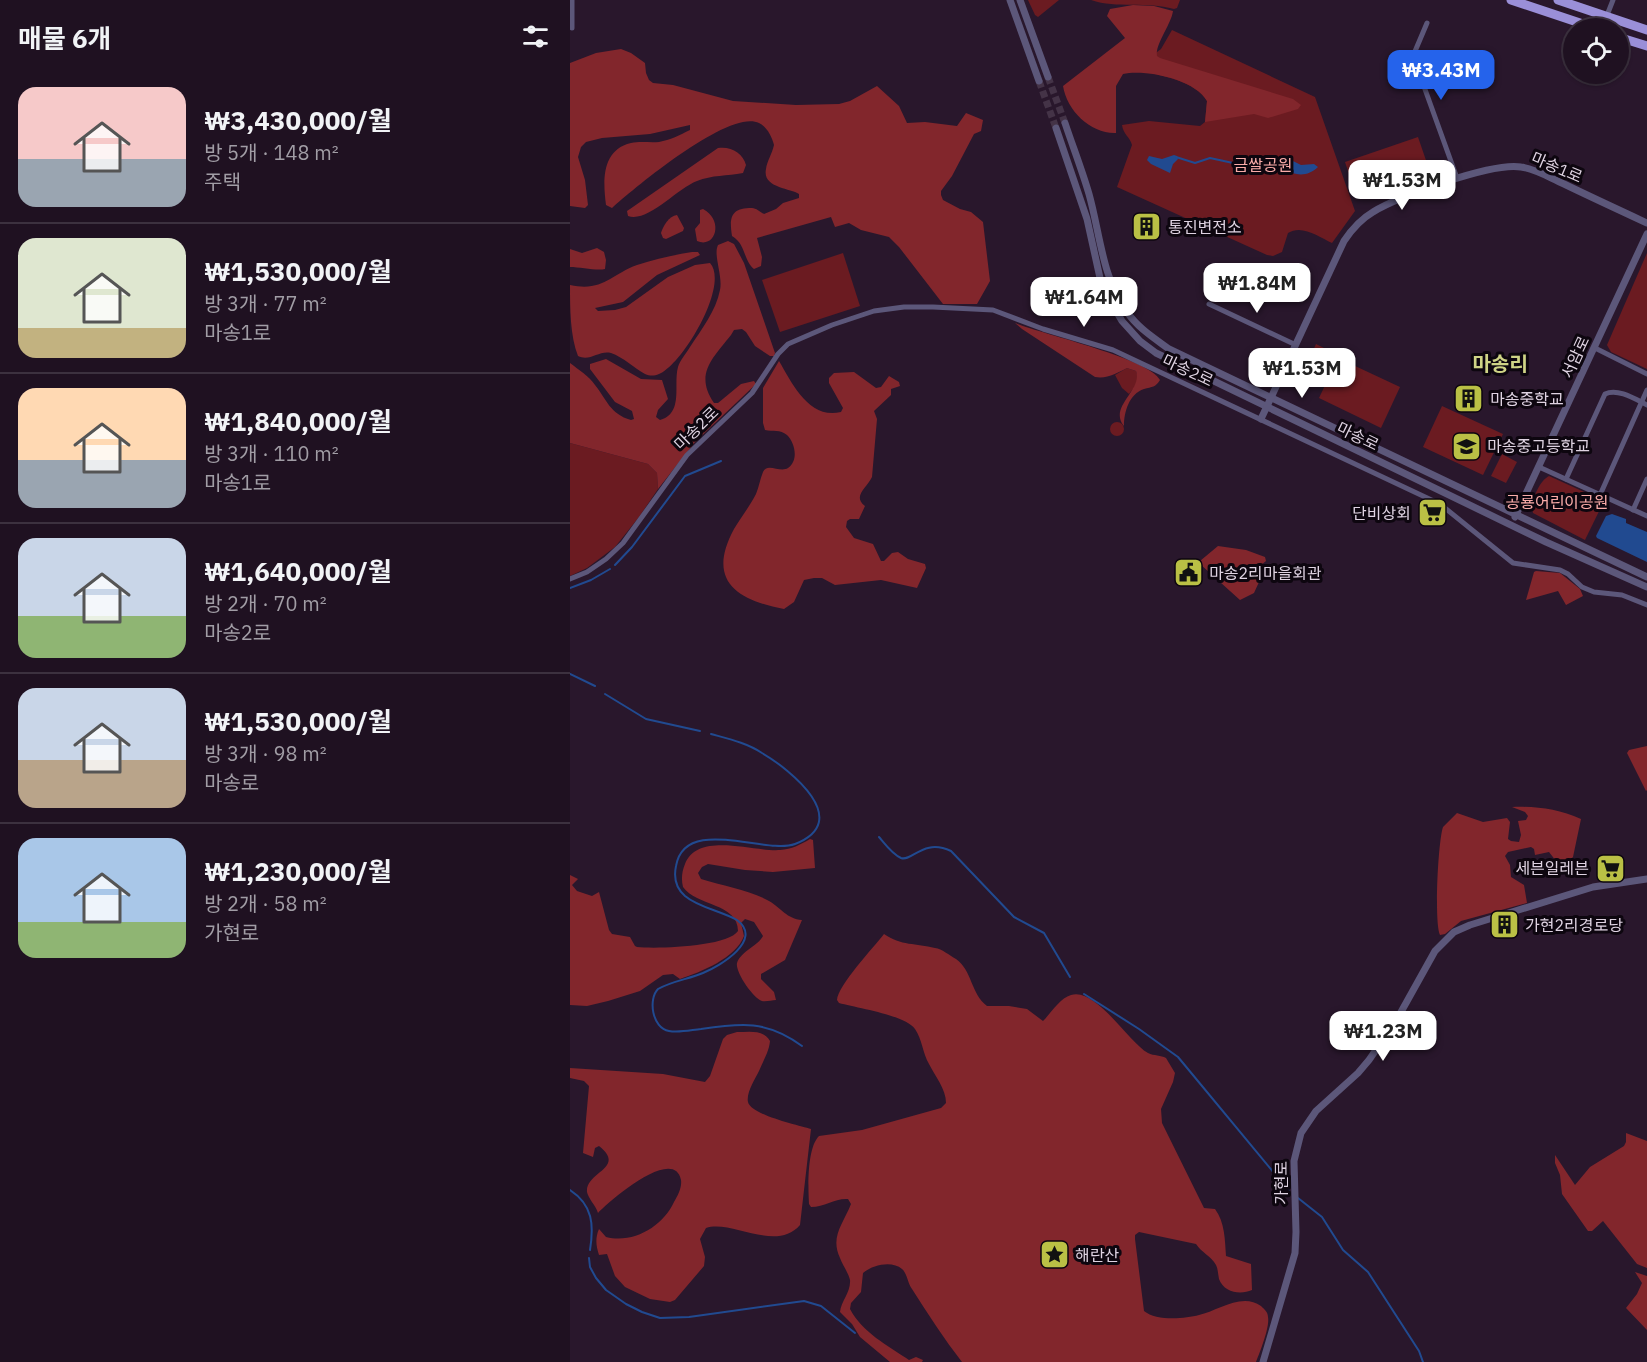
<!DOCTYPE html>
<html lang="ko">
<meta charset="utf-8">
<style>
:root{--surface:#1f1121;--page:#271a2a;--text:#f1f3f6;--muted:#a19da5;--line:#3c313f;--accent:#2563eb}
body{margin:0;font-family:"IBM Plex Sans","Noto Sans KR",sans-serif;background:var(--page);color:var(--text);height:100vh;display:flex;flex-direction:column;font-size:22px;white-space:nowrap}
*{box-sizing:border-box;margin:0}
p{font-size:20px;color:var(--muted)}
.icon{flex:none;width:33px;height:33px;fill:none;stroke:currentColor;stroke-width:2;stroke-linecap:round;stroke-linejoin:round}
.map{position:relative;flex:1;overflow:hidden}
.side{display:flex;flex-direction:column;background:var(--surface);width:570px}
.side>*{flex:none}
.controls{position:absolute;left:993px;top:18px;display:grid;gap:12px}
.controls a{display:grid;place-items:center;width:66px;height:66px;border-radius:50%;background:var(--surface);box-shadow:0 2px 4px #0004,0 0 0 2px var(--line);font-size:30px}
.price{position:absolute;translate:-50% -51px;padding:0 14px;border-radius:12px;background:#fff;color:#222;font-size:20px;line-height:39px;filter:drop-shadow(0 2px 3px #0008)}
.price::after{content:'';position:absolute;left:50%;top:36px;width:18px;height:14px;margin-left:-9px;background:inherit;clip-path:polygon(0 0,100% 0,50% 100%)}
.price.selected{background:var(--accent);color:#fff}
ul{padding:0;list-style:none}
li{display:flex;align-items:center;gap:18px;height:150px;padding:0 18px}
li+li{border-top:2px solid var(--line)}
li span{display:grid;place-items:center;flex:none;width:168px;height:120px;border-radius:18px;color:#555}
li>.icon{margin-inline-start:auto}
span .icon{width:72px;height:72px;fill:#fffc;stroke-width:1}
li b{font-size:26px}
h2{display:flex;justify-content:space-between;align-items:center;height:72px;padding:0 18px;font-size:26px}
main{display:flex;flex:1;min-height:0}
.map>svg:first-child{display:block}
.green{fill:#6b1b21}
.forest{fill:#82262c}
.water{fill:#214a90}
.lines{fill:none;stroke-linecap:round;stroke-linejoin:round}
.stream{stroke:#214a90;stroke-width:2}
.tertiary-tunnel{stroke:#443347;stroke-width:7;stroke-dasharray:7 3.5;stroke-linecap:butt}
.minor{stroke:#5c577a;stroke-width:5}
.tertiary{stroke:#5c577a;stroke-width:7}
.primary{stroke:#9a8fd8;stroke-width:9}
.labels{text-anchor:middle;stroke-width:6;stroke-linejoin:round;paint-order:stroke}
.park-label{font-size:16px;fill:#f9aba8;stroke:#0d060f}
.street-label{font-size:16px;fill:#dfd3e2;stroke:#0d060f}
.poi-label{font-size:16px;fill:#dfd3e2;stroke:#0d060f;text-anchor:start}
.quarter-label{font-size:20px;font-weight:bold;fill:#cfd486;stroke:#0d060f}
</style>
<main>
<section class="side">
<h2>매물 6개<svg class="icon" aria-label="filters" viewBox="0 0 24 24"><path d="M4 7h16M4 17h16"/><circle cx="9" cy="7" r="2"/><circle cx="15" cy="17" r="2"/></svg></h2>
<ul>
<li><span style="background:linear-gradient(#f6c9c9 60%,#9aa5b1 0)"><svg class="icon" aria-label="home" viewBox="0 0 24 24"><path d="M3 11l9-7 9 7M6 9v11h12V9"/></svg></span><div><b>₩3,430,000/월</b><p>방 5개 · 148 m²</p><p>주택</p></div></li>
<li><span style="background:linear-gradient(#dfe7d0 75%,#c2b280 0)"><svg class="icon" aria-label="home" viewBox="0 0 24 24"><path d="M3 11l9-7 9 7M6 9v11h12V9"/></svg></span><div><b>₩1,530,000/월</b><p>방 3개 · 77 m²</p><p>마송1로</p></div></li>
<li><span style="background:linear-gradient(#ffd9b3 60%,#9aa5b1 0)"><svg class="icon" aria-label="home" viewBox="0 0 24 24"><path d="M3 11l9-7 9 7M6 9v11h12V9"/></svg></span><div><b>₩1,840,000/월</b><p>방 3개 · 110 m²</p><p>마송1로</p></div></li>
<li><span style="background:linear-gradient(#c9d6e8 65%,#8fb573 0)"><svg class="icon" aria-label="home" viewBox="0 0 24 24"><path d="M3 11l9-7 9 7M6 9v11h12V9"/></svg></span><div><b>₩1,640,000/월</b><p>방 2개 · 70 m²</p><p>마송2로</p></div></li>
<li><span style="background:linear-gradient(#c9d6e8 60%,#b9a48a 0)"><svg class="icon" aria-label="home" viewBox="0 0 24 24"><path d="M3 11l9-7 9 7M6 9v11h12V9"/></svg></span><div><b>₩1,530,000/월</b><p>방 3개 · 98 m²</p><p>마송로</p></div></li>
<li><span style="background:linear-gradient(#a9c7e8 70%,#8fb573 0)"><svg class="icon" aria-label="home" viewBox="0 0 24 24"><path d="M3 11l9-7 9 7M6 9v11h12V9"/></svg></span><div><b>₩1,230,000/월</b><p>방 2개 · 58 m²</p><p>가현로</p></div></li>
</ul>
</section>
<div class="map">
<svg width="1077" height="1362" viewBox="0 0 1077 1362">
<rect width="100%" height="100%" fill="#29172c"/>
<!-- green -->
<g class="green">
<polygon points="458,0 489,0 468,17 465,15"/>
<path d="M521,0H610L607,8L604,9C576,1 547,9 521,0Z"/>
<path d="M602,30L745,97L785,211L762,243C749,237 732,224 718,233L712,252L703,256L697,255L547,187L562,145C560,137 553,134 552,125L579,121L630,126L635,122L637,101C626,81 583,71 561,72L591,49Z"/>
<polygon points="848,137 860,172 787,198 775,162"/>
<polygon points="273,253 290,306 210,332 192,280"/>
<polygon points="1077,253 1077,369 1041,352 1037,345"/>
<polygon points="746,344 758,350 748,372 736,367"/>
<polygon points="768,358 830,387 811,428 749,398"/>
<path d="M557,368L566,371C570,380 565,387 559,394L552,388L545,375Z"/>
<polygon points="872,406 933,434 913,475 853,447"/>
<circle cx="547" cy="429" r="7"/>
<polygon points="0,443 78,464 87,473 88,489 69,517 45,547 17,568 0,576"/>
<polygon points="932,454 947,462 936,483 921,476"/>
<path d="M979,476L1034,501L1015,540L963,513C960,502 969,481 979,476Z"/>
</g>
<!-- forest -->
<g class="forest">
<path d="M563,5L584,6L603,11C601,25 585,44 587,56L590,58L723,99L731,105L728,109L698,118L684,114L635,122L637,101C625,79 575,69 553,74L546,86V133C521,134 497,111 493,86L555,38L537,16L540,9Z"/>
<path d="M51,49L61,53L75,63L76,73L79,80L83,83L103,85L163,101L226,105L269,104L280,101L307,86L329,106L337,123L355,122L387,126L396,113L413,120L411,131L404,134L382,176L371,191V195L373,200L390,209L401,212L413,222L420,281L407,304H373L329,247L319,237L291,230L279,223L265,227L261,217L187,238L192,257L191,266L184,269C173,260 176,244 162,236C159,217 161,208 182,208C186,208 190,212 194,214L206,209L213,203L229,198V194C220,188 192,188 196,169C197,161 202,154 204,145C202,137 197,127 189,123C160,108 64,188 42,208L36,205C33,182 31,150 61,143C71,141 80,143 89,142C100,140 110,135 120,130V125L80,134L32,138L16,142L11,147L8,157L15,180L18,205L15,208L0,206V63L26,53Z"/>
<path d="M148,148C161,146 173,153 176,165L173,173C157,176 142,175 127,181C106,189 78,223 58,216L57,211L60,209Z"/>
<path d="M133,209C154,220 146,249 127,241L125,229L130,223V210Z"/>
<path d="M107,215L114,228L113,231L96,239L93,238L91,233C93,226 99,216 107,215Z"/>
<path d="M158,241L164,244L174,263L205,353L204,356H200L185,346L176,332L172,329L164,330L161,335C143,358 124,374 144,403H148L171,384L184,381L186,384L125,442L88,489L87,473L78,464L0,443V363C9,370 19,376 25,385C37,400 40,414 61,420L64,419L62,411L45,402L20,369V364L36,359L71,379L92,380L98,399L88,410L86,417L90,420C114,413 103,385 108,367C110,360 116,354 120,347C131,330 146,311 150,290C153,276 143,255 148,245Z"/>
<path d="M27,248L34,252L36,260L35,269C27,271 10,267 0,267V249L12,253Z"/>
<path d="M122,252H128L130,255L87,275L53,302L25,308L28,311L45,310L56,307L98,277L125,265L140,263C160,285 112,365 89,374C84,376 80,376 75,374C64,368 53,357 41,353C29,350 20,362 8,356C0,336 0,308 0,285C33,292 40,275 67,265C85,259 104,255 122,252Z"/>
<path d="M445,323C472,334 581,359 590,380C586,387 582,387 574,389C559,394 554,412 554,426C538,407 573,390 566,371L557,368C547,373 538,379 525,377L452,329Z"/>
<path d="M209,361C222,383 239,420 271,412L273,408L259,383V378L264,373L284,372L306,388L311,387L319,376L329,382L330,386L321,389V395L304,411L307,419L302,477C297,488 282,496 295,506L289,519H280L277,521L276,527L284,538L303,544L311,561H314L322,553L328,552L338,559L355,564L356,568L347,588L311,580L265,585L252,578H244L234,580L224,602L214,609C167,600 136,581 164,529C171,517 180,506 186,494C189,487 190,479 193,472C197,462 210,473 218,468C229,460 225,443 217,435C210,429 203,432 195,430L193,423V388Z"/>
<polygon points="648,546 676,550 695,557 696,561 685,570 689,582 684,593 670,600 630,564 630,561"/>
<polygon points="966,571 990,573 1010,589 1013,596 996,605 988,591 956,600 964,572"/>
<polygon points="1077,746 1077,790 1076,791 1057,753 1059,750"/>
<path d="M942,807C966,806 988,809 1011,819L1003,857L998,862L986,861L979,852L965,855L964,849L961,847L938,852L935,856L940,865L941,877L954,885L957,903L891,921L875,934L870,935C864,923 868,842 873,827L887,813L913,822L937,818L940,822L938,839L941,841L949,842L951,835L948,821L956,820L958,816L955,812Z"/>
<path d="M240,839L243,840L245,868L203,872L175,870L138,864L132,867L128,873L131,879C153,886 180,890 199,901C211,908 217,919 232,920L215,960L191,974V979L204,992L206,1000C202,1000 196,1002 192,1001C183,998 165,972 167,963C171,951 188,946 193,936L184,922L175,919L171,923L174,936C166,958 131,972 110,979L103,974L93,975L70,991L38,1001L17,1006L0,1005V875L8,879L2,885L7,891L22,896L29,892L39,930L42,934L60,937L65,946L67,947C86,949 157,947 168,931C168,903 126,906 113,887C111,879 112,871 115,864C128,831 183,852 210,850C222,849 230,845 240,839Z"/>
<path d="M314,934C331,946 346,943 365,948C372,949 379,955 386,959C402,970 401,994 417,1006H439L457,1009L473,1021C481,1013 490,998 501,995C526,987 558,1042 578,1053C584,1056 591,1055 596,1058L605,1073L603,1082L591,1109L592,1123L634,1208L645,1209C655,1222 655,1241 656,1256L681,1264L682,1290C671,1295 654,1293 649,1279C648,1274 648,1269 646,1265C641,1256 631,1252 626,1244L569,1232L565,1235V1239L574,1311C586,1321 614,1319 629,1315C647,1311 672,1292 691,1306C694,1309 698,1312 698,1317C700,1327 690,1352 686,1362H392C374,1339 358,1314 342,1289C338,1284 337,1273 332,1269C322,1260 302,1265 293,1273L291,1292L281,1303L280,1309C292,1332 318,1346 339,1360L346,1357L353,1360L352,1362H320L290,1337L282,1324L270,1312C271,1301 281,1292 280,1280C278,1272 273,1266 270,1258C260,1237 273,1224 281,1204L278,1199C265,1198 255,1207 241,1207L239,1204C238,1187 237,1148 249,1136L292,1130L371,1108L376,1103C376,1089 365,1076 359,1064C353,1054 352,1039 345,1029C335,1015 287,1008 269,1003L267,1000C268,985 304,947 314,934Z"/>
<path d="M167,1032C179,1032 193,1029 200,1041C199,1052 193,1061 189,1071C185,1079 176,1093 178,1102C181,1115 228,1125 241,1129L230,1225C206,1253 161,1219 136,1228L130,1239L135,1257L134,1266L105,1300L100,1302L80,1299L55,1287L45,1276L37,1254L29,1255C26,1246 25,1238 29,1229L36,1237C64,1244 93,1226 104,1202C108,1195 112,1188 111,1180C104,1145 38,1202 28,1213C26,1206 18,1198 17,1192C15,1172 57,1168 29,1146L25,1148L23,1157L13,1153L19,1086L14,1081L0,1078V1068L93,1074L135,1082L140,1076L153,1039L157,1035Z"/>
<polygon points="1056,1133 1077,1141 1077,1268 1067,1264 1033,1221 1022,1231 1018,1231 992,1194 990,1175 985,1163 985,1155 1005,1185 1020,1167 1054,1146 1056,1142"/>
<polygon points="1065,1272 1077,1276 1077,1330 1056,1308 1067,1294 1072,1283"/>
</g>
<!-- water -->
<g class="water">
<polygon points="604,155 607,156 608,159 603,164 600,173 581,164 577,160 579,156 592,159"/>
<path d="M721,160L731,165L744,164L748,167C737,178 722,176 711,166L715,161Z"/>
<polygon points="1042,514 1056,519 1056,523 1077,532 1077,562 1027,538 1026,536 1036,516"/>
</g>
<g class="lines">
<!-- stream -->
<g class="stream">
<polyline points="606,157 625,163 640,158 663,163 685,163 696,161 713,166"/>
<polyline points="45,565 62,547 115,476 151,461"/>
<polyline points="0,588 21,580 40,569"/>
<polyline points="0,674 25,686"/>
<polyline points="35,694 76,719 130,731"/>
<path d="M141,734C159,739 177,743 192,753C221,770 284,821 225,844C195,855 115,815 106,866C98,904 142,906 167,920C194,940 150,966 133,973C119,979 102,981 88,989C78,999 82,1028 99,1031C109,1033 121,1030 131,1029C171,1023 197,1020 232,1046"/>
<path d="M309,837C315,844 322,854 331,858C342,862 353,838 381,851L444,917L474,933L500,977"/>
<polyline points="514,994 569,1029 608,1057 719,1191"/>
<path d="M0,1190C23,1205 24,1225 20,1250"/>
<polyline points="728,1198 752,1217 773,1250 798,1272 849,1351 853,1362"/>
<polyline points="19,1258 20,1267 26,1278 36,1290 56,1304 72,1312 90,1318 119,1317 234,1301 251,1306 285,1333"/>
</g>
<!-- tertiary-tunnel -->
<g class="tertiary-tunnel">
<polyline points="478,77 495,123"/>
<polyline points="469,81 486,128"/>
</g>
<!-- minor -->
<g class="minor">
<polyline points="2,0 2,28"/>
<polyline points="857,23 843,56 887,178"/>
<polyline points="1032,28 1043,0"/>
<polyline points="639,304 726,345"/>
<polyline points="1025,348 1077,374"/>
<polyline points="969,467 1077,516"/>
<path d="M996,479L1035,394C1048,388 1065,399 1077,405"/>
<polyline points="1030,495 1077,390"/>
<polyline points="1063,510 1077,479"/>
<polyline points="0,579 17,572 36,559 53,543 117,455 182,393 208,354 218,344 262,325 304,311 334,307 363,307 423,310 473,329 543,350 870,504 943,563 990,570 998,574 1012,587 1024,592 1052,595 1077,605"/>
</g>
<!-- tertiary -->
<g class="tertiary">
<polyline points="440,0 469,81"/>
<polyline points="450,0 478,77"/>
<path d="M495,123C503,147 512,170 519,194C530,233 532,278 557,312C568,328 584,338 599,349L1077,577"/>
<polyline points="486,128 517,219 532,287 552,321 570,341 586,353 976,542 1077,587"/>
<path d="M691,419L774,241C782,229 791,219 803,212C828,196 923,162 951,167C966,169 980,178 994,184C1021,197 1049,210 1077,223"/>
<polyline points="945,517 1077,234"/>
<polyline points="693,1362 725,1253 726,1232 724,1161 731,1133 746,1111 788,1073 799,1060 826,1021 865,951 884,932 900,925 1023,887 1077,879"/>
</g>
<!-- primary -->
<g class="primary">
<polyline points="941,0 1025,28"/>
<polyline points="988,0 1077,30"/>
<polyline points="1048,37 1077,46"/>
</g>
</g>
<!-- icons -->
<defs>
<symbol id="building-square" viewBox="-11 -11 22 22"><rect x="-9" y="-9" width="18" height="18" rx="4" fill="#bac045" stroke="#0d060f"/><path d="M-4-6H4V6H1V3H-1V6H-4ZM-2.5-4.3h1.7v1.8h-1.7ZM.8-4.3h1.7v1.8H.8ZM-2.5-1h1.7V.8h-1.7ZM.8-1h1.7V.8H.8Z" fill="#111"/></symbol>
<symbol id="school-square" viewBox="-11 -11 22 22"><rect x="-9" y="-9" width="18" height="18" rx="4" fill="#bac045" stroke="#0d060f"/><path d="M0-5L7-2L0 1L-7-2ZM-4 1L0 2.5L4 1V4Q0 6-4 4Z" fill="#111"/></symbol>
<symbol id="supermarket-square" viewBox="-11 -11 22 22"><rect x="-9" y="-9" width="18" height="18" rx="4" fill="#bac045" stroke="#0d060f"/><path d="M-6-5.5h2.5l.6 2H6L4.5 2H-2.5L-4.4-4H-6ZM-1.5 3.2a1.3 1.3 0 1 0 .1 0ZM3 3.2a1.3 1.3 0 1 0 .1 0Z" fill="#111"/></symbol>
<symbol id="civic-square" viewBox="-11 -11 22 22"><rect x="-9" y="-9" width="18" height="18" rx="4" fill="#bac045" stroke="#0d060f"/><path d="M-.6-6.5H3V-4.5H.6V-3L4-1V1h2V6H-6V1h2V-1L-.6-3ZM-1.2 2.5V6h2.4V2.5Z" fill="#111"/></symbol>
<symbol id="sight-square" viewBox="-11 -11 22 22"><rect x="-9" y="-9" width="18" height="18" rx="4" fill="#bac045" stroke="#0d060f"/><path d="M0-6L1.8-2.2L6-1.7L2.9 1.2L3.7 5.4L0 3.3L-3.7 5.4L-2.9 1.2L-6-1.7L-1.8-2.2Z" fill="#111"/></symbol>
</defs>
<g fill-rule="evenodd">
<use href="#building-square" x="560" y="210" width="33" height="33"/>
<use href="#building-square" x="882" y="382" width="33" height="33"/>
<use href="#school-square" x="880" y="430" width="33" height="33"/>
<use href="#supermarket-square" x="846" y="496" width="33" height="33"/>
<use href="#civic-square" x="602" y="556" width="33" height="33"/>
<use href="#supermarket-square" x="1024" y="852" width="33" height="33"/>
<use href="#building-square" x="918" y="908" width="33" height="33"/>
<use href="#sight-square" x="468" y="1238" width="33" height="33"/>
</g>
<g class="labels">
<!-- park labels -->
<g class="park-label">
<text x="693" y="171">금쌀공원</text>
<text x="987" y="508">공룡어린이공원</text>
</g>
<!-- street labels -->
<g class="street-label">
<text transform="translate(987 167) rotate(23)" y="6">마송1로</text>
<text transform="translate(1005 357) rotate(-65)" y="6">서암로</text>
<text transform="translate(618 370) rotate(25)" y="6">마송2로</text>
<text transform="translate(126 428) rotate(-44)" y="6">마송2로</text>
<text transform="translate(788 436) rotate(26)" y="6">마송로</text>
<text transform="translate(711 1183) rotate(-90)" y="6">가현로</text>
</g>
<!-- poi labels -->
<g class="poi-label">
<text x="598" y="233">통진변전소</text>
<text x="920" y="405">마송중학교</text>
<text x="917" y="452">마송중고등학교</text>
<text x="841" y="519" text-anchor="end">단비상회</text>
<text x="639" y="579">마송2리마을회관</text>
<text x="1019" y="874" text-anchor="end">세븐일레븐</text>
<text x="955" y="931">가현2리경로당</text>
<text x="505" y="1261">해란산</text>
</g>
<!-- quarter labels -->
<g class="quarter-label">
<text x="930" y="371">마송리</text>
</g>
</g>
</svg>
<div class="controls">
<a><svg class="icon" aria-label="locate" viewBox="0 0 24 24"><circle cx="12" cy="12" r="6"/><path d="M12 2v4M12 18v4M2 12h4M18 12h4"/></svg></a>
</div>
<b class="price selected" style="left:871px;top:101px">₩3.43M</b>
<b class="price" style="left:832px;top:211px">₩1.53M</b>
<b class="price" style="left:687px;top:314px">₩1.84M</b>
<b class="price" style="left:514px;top:328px">₩1.64M</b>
<b class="price" style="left:732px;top:399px">₩1.53M</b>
<b class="price" style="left:813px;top:1062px">₩1.23M</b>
</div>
</main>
